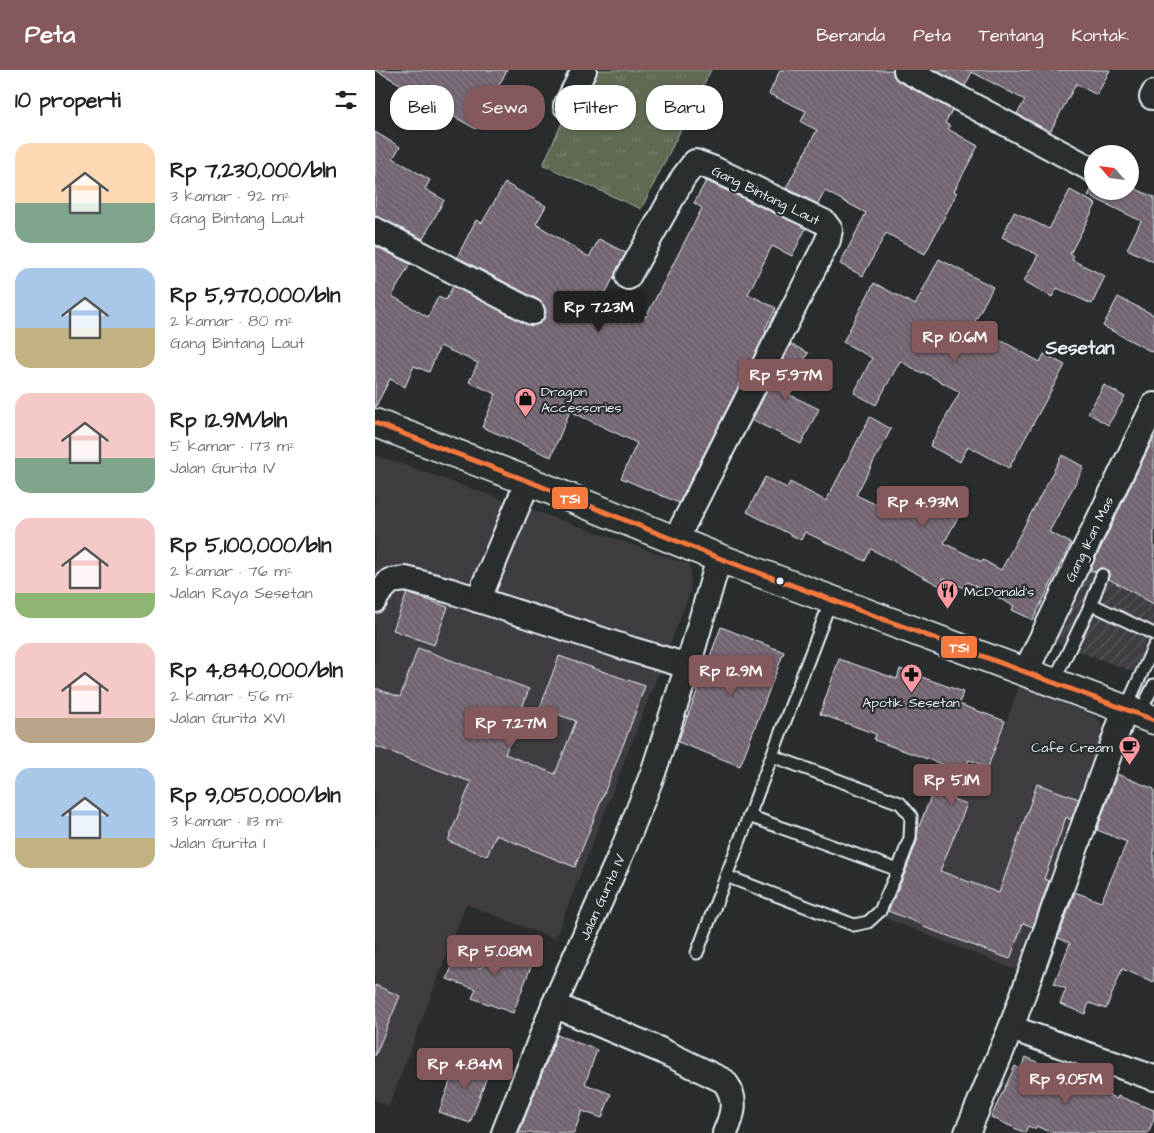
<!DOCTYPE html>
<html lang="id">
<meta charset="utf-8">
<style>
:root{--surface:#fff;--page:#f6f6f6;--text:#222;--muted:#767676;--accent:#85585c}
body{margin:0;font-family:"Architects Daughter",sans-serif;background:var(--page);color:var(--text);height:100vh;display:flex;flex-direction:column;font-size:19px;white-space:nowrap}
*{box-sizing:border-box;margin:0}
p{font-size:16px;color:var(--muted)}
.icon{flex:none;width:28px;height:28px;fill:none;stroke:currentColor;stroke-width:2;stroke-linecap:round;stroke-linejoin:round}
.map{position:relative;flex:1;overflow:hidden}
.side{display:flex;flex-direction:column;background:var(--surface);width:375px}
.side>*{flex:none}
.guide{position:absolute;left:15px;top:15px;width:475px;height:45px;display:flex;gap:10px}
.needle{width:32px;rotate:298deg}
.buttons{position:absolute;left:709px;top:75px;display:grid;gap:10px}
.buttons a{display:grid;place-items:center;width:55px;height:55px;border-radius:50%;background:var(--surface);box-shadow:0 1px 4px #0004;font-size:25px}
.price{position:absolute;translate:-50% -42px;padding:0 11px;border-radius:5px;background:var(--accent);color:#fff;font-size:16px;line-height:32px;filter:drop-shadow(0 1px 2px #0008)}
.price::after{content:'';position:absolute;left:50%;top:30px;width:15px;height:11px;margin-left:-8px;background:inherit;clip-path:polygon(0 0,100% 0,50% 100%)}
.price.on{background:#222;color:#fff}
ul{padding:0;list-style:none}
li{display:flex;align-items:center;gap:15px;height:125px;padding:0 15px}
li span{display:grid;place-items:center;flex:none;width:140px;height:100px;border-radius:15px;color:#555}
li>.icon{margin-inline-start:auto}
span .icon{width:60px;height:60px;fill:#fffc;stroke-width:1}
li b{font-size:21px}
h2{display:flex;justify-content:space-between;align-items:center;height:60px;padding:0 15px;font-size:21px}
.chip{padding:0 18px;border-radius:20px;background:var(--surface);box-shadow:0 1px 4px #0004;font-size:18px;line-height:45px}
.chip.on{background:var(--accent);color:#fff}
header{display:flex;align-items:center;gap:30px;box-sizing:border-box;height:70px;padding:0 25px;background:var(--accent);color:#fff}
header strong{font-size:24px}
nav{display:flex;gap:28px;margin-inline-start:auto;font-size:18px}
main{display:flex;flex:1;min-height:0}
.map>svg:first-child{display:block}
.built{fill:#3f3d42}
.industrial{fill:url(#industrial-furrows)}
.park{fill:url(#park-tufts);stroke:#a4aea5}
.building{fill:url(#building-back-hatch);stroke:#e8f1f8}
.lines{fill:none;stroke-linecap:round;stroke-linejoin:round}
.lane-casing{stroke:#e8f1f8;stroke-width:15}
.street-casing{stroke:#e8f1f8;stroke-width:28}
.secondary-casing{stroke:#e8f1f8;stroke-width:31}
.lane{stroke:#2a2d2e;stroke-width:11}
.street{stroke:#2a2d2e;stroke-width:24}
.secondary{stroke:#2a2d2e;stroke-width:28}
.bus-1-casing{stroke:#2a2d2e;stroke-width:9}
.bus-1{stroke:#f6793e;stroke-width:5}
.bus-dot{fill:#e8f1f8;stroke:#2a2d2e;stroke-width:2}
.labels{text-anchor:middle;stroke-width:4.5;stroke-linejoin:round;paint-order:stroke}
.street-label{font-size:14px;fill:#e8f1f8;stroke:#2a2d2e}
.poi-label{font-size:14px;fill:#e8f1f8;stroke:#2a2d2e;text-anchor:start}
.district-label{font-size:19px;font-weight:bold;fill:#e8f1f8;stroke:#2a2d2e}
.line-badge{stroke:#2a2d2e;stroke-width:2}
.badge-label{font-size:14px;text-anchor:middle;font-weight:bold;fill:#fff}
</style>
<header>
<strong>Peta</strong>
<nav><a>Beranda</a><a>Peta</a><a>Tentang</a><a>Kontak</a></nav>
</header>
<main>
<section class="side">
<h2>10 properti<svg class="icon" aria-label="filters" viewBox="0 0 24 24"><path d="M4 7h16M4 17h16"/><circle cx="9" cy="7" r="2"/><circle cx="15" cy="17" r="2"/></svg></h2>
<ul>
<li><span style="background:linear-gradient(#ffd9b3 60%,#7fa58c 0)"><svg class="icon" aria-label="home" viewBox="0 0 24 24"><path d="M3 11l9-7 9 7M6 9v11h12V9"/></svg></span><div><b>Rp 7,230,000/bln</b><p>3 kamar · 92 m²</p><p>Gang Bintang Laut</p></div></li>
<li><span style="background:linear-gradient(#a9c7e8 60%,#c2b280 0)"><svg class="icon" aria-label="home" viewBox="0 0 24 24"><path d="M3 11l9-7 9 7M6 9v11h12V9"/></svg></span><div><b>Rp 5,970,000/bln</b><p>2 kamar · 80 m²</p><p>Gang Bintang Laut</p></div></li>
<li><span style="background:linear-gradient(#f6c9c9 65%,#7fa58c 0)"><svg class="icon" aria-label="home" viewBox="0 0 24 24"><path d="M3 11l9-7 9 7M6 9v11h12V9"/></svg></span><div><b>Rp 12.9M/bln</b><p>5 kamar · 173 m²</p><p>Jalan Gurita IV</p></div></li>
<li><span style="background:linear-gradient(#f6c9c9 75%,#8fb573 0)"><svg class="icon" aria-label="home" viewBox="0 0 24 24"><path d="M3 11l9-7 9 7M6 9v11h12V9"/></svg></span><div><b>Rp 5,100,000/bln</b><p>2 kamar · 76 m²</p><p>Jalan Raya Sesetan</p></div></li>
<li><span style="background:linear-gradient(#f6c9c9 75%,#b9a48a 0)"><svg class="icon" aria-label="home" viewBox="0 0 24 24"><path d="M3 11l9-7 9 7M6 9v11h12V9"/></svg></span><div><b>Rp 4,840,000/bln</b><p>2 kamar · 56 m²</p><p>Jalan Gurita XVI</p></div></li>
<li><span style="background:linear-gradient(#a9c7e8 70%,#c2b280 0)"><svg class="icon" aria-label="home" viewBox="0 0 24 24"><path d="M3 11l9-7 9 7M6 9v11h12V9"/></svg></span><div><b>Rp 9,050,000/bln</b><p>3 kamar · 113 m²</p><p>Jalan Gurita I</p></div></li>
</ul>
</section>
<div class="map">
<svg width="779" height="1063" viewBox="0 0 779 1063">
<defs>
<pattern id="industrial-furrows" width="10" height="10" patternUnits="userSpaceOnUse" patternTransform="scale(1.25)"><rect width="10" height="10" fill="#3f3d42"/><path d="M-1 1l2-2M0 10L10 0M9 11l2-2" fill="none" stroke="#5b5a5e"/></pattern>
<pattern id="park-tufts" width="24" height="20" patternUnits="userSpaceOnUse" patternTransform="scale(1.25)"><rect width="24" height="20" fill="#616b52"/><path d="M3 7l-1-3M5 7V3M7 7l1-3M15 17l-1-3M17 17v-4M19 17l1-3" fill="none" stroke="#78816c"/></pattern>
<pattern id="building-back-hatch" width="6" height="6" patternUnits="userSpaceOnUse" patternTransform="scale(1.25)"><rect width="6" height="6" fill="#71636f"/><path d="M-1 5l2 2M0 0l6 6M5-1l2 2" fill="none" stroke="#857a84"/></pattern>
</defs>
<rect width="100%" height="100%" fill="#2a2d2e"/>
<filter id="ink" filterUnits="userSpaceOnUse"><feTurbulence type="fractalNoise" baseFrequency=".02" numOctaves="2"/><feDisplacementMap in="SourceGraphic" scale="10" xChannelSelector="R" yChannelSelector="G"/><feConvolveMatrix kernelMatrix="1 2 1 2 8 2 1 2 1" color-interpolation-filters="sRGB"/></filter>
<g filter="url(#ink)">
<!-- built -->
<g class="built">
<polygon points="0,385 315,495 316,520 180,869 91,834 14,1036 0,1030"/>
<polygon points="645,615 720,646 725,652 727,661 641,900 505,846 571,686 612,702"/>
</g>
<!-- industrial -->
<polygon class="industrial" points="779,352 779,579 765,604 670,569"/>
<!-- park -->
<polygon class="park" points="212,0 336,0 266,139 168,95 194,37"/>
<!-- building -->
<g class="building">
<polygon points="0,0 132,0 101,59 76,45 77,43"/>
<polygon points="405,0 517,0 519,7 525,12 577,40 570,53 575,56 573,59 603,76 579,121 582,123 550,184 511,163 488,206 465,194 491,143 450,121 443,134 411,118 442,60 426,52 431,41 394,24"/>
<polygon points="560,0 735,0 722,25 701,14 675,62 642,44 650,30 597,2 590,16"/>
<polygon points="0,62 25,77 18,88 55,110 50,119 69,130 48,169 6,148 0,146"/>
<polygon points="331,111 431,158 417,186 397,176 373,224 401,238 390,259 392,260 304,433 246,408 262,373 195,341 176,387 107,357 121,324 94,312 103,293 65,276 54,302 39,296 30,317 15,309 0,338 0,176 35,194 17,226 53,247 63,227 71,230 78,216 151,254 157,256 164,254 169,249 171,242 169,235 164,230 82,187 101,150 107,153 130,113 171,136 161,154 214,187 224,169 251,183 229,226 271,247 327,138 319,133"/>
<polygon points="755,116 778,127 779,126 779,192 752,179 766,151 713,125 718,117 718,121 755,121"/>
<polygon points="695,120 721,134 695,184 699,186 697,190 730,206 717,234 682,218 677,227 649,211 663,185 627,167 639,142 674,159"/>
<polygon points="564,189 618,217 598,255 665,292 669,284 690,295 634,398 593,376 585,392 555,376 585,322 548,302 547,303 525,291 501,335 479,323 497,288 468,272 499,213 540,235"/>
<polygon points="743,227 779,245 779,283 728,256"/>
<polygon points="416,274 433,283 411,323 444,339 426,374 377,350"/>
<polygon points="729,315 750,327 733,355 713,343"/>
<polygon points="495,347 516,359 481,425 521,444 536,416 562,429 568,418 592,431 569,473 607,492 608,490 626,500 687,385 709,397 674,462 696,473 658,550 637,540 639,536 592,512 589,518 569,508 565,516 496,479 490,491 430,462 426,470 372,442 390,407 412,418 415,412 451,431"/>
<polygon points="779,367 779,534 734,509 734,503 730,498 725,498 720,502 715,500"/>
<polygon points="32,523 73,537 59,575 18,560"/>
<polygon points="346,557 409,582 365,696 303,672"/>
<polygon points="43,578 154,619 130,684 180,704 201,651 165,638 184,586 270,616 252,665 200,797 121,765 112,786 73,771 96,712 0,676 0,618 25,627"/>
<polygon points="464,589 522,609 525,599 588,622 584,634 630,651 613,697 594,690 578,729 592,734 565,801 624,823 662,714 704,729 696,750 691,747 669,809 674,811 658,857 648,853 635,889 549,857 549,855 513,841 530,803 542,771 543,759 569,695 499,670 501,664 445,644"/>
<polygon points="742,704 779,719 779,912 747,899 731,939 714,933 710,944 685,934 691,919 679,914 695,873 683,868 700,822 726,832 752,772 722,760"/>
<polygon points="116,873 159,889 138,943 97,928 101,919 72,909 80,888 106,898"/>
<polygon points="0,915 25,926 0,986"/>
<polygon points="182,965 222,980 210,1014 236,1024 227,1048 207,1041 199,1063 144,1063"/>
<polygon points="84,987 115,998 95,1053 64,1042"/>
<polygon points="651,987 742,1029 743,1026 779,1040 779,1049 773,1063 677,1063 661,1056 660,1059 653,1056 650,1063 616,1047 640,996 645,999"/>
</g>
<g class="lines">
<defs>
<g id="lane">
<polyline points="716,534 779,564"/>
<polyline points="678,613 716,534 727,505"/>
<polyline points="750,640 779,576"/>
<polyline points="764,644 779,615"/>
<polyline points="374,746 523,800"/>
<polyline points="351,806 479,855 493,852 505,841 523,800 535,768 536,746 525,733 397,686"/>
<polyline points="322,883 456,530"/>
</g>
<g id="street">
<polyline points="531,0 718,100"/>
<polyline points="777,27 779,23"/>
<polyline points="191,36 209,0"/>
<polyline points="0,160 157,242"/>
<polyline points="253,207 308,108 320,92 339,99 449,152 455,160 453,170 300,471"/>
<polyline points="0,530 3,524 15,511 31,509 76,521 258,580 313,596"/>
<polyline points="103,530 153,411"/>
<polyline points="650,603 779,335"/>
<path d="M179,935L285,980L349,1011C363,1028 358,1045 350,1063"/>
<polyline points="636,958 779,1008"/>
<polyline points="129,1063 179,935 249,777 278,703 313,596 344,488"/>
<polyline points="592,1063 636,958 750,640"/>
</g>
<polyline id="secondary" points="0,353 153,411 344,488 779,650"/>
</defs>
<!-- lane casing -->
<use href="#lane" class="lane-casing"/>
<!-- street casing -->
<use href="#street" class="street-casing"/>
<!-- secondary casing -->
<use href="#secondary" class="secondary-casing"/>
<!-- lane -->
<use href="#lane" class="lane"/>
<!-- street -->
<use href="#street" class="street"/>
<!-- secondary -->
<use href="#secondary" class="secondary"/>
<defs>
<polyline id="bus-1" points="0,353 153,411 344,488 779,650"/>
</defs>
<!-- bus-1 casing -->
<use href="#bus-1" class="bus-1-casing"/>
<!-- bus-1 -->
<use href="#bus-1" class="bus-1"/>
</g>
</g>
<!-- icons -->
<defs>
<symbol id="shop-pin" viewBox="-11 -11 22 30"><path d="M0 17L-7.5 6A9.5 9.5 0 1 1 7.5 6Z" fill="#ff9aa2" stroke="#2a2d2e"/><path d="M-5-2.5h2.3a2.7 3.5 0 0 1 5.4 0H5L5.5 6h-11ZM-1.5-2.5h3a1.5 2.3 0 0 0-3 0Z" fill="#111"/></symbol>
<symbol id="restaurant-pin" viewBox="-11 -11 22 30"><path d="M0 17L-7.5 6A9.5 9.5 0 1 1 7.5 6Z" fill="#ff9aa2" stroke="#2a2d2e"/><path d="M-5-6h1v4h1v-4h1v4h1v-4h1v5L-1.5 .5V6h-2V.5L-5-1ZM5-6V6H3V1.5H1.5Q1.5-4 5-6Z" fill="#111"/></symbol>
<symbol id="pharmacy-pin" viewBox="-11 -11 22 30"><path d="M0 17L-7.5 6A9.5 9.5 0 1 1 7.5 6Z" fill="#ff9aa2" stroke="#2a2d2e"/><path d="M-2-6h4v4h4v4h-4v4h-4v-4h-4v-4h4Z" fill="#111"/></symbol>
<symbol id="cafe-pin" viewBox="-11 -11 22 30"><path d="M0 17L-7.5 6A9.5 9.5 0 1 1 7.5 6Z" fill="#ff9aa2" stroke="#2a2d2e"/><path d="M-5.5-4.5H6V0H3Q3 3.5 0 3.5H-2.5Q-5.5 3.5-5.5 0ZM3-3.2v2h1.7v-2ZM-6 4.5H4V6H-6Z" fill="#111"/></symbol>
</defs>
<g fill-rule="evenodd">
<use href="#shop-pin" x="138" y="316" width="25" height="34"/>
<use href="#restaurant-pin" x="560" y="508" width="25" height="34"/>
<use href="#pharmacy-pin" x="524" y="592" width="25" height="34"/>
<use href="#cafe-pin" x="742" y="664" width="25" height="34"/>
</g>
<!-- markers -->
<circle class="bus-dot" cx="405" cy="511" r="4.5"/>
<g class="labels">
<!-- street labels -->
<g class="street-label">
<text transform="translate(391 125) rotate(26)" y="5">Gang Bintang Laut</text>
<text transform="translate(714 469) rotate(-64)" y="5">Gang Ikan Mas</text>
<text transform="translate(227 827) rotate(-66)" y="5">Jalan Gurita IV</text>
</g>
<!-- poi labels -->
<g class="poi-label">
<text x="166" y="326">Dragon<tspan x="166" dy="16">Accessories</tspan></text>
<text x="589" y="526">McDonald's</text>
<text x="536" y="637" text-anchor="middle">Apotik Sesetan</text>
<text x="738" y="682" text-anchor="end">Cafe Cream</text>
</g>
<!-- district labels -->
<g class="district-label">
<text x="705" y="284">Sesetan</text>
</g>
</g>
<g class="line-badge">
<rect x="176" y="416" width="38" height="24" rx="5" fill="#f6793e"/>
<rect x="565" y="565" width="38" height="24" rx="5" fill="#f6793e"/>
</g>
<g class="badge-label">
<text x="195" y="433">TS1</text>
<text x="584" y="582">TS1</text>
</g>
</svg>
<div class="buttons">
<a><svg class="needle" viewBox="-14 -14 28 28"><path d="M0-13l5 13h-10z" fill="#e53935"/><path d="M0 13l5-13h-10z" fill="#767676"/></svg></a>
</div>
<b class="price on" style="left:224px;top:263px">Rp 7.23M</b>
<b class="price" style="left:580px;top:293px">Rp 10.6M</b>
<b class="price" style="left:411px;top:331px">Rp 5.97M</b>
<b class="price" style="left:548px;top:458px">Rp 4.93M</b>
<b class="price" style="left:356px;top:627px">Rp 12.9M</b>
<b class="price" style="left:136px;top:679px">Rp 7.27M</b>
<b class="price" style="left:577px;top:736px">Rp 5.1M</b>
<b class="price" style="left:120px;top:907px">Rp 5.08M</b>
<b class="price" style="left:90px;top:1020px">Rp 4.84M</b>
<b class="price" style="left:691px;top:1035px">Rp 9.05M</b>
<div class="guide">
<a class="chip">Beli</a>
<a class="chip on">Sewa</a>
<a class="chip">Filter</a>
<a class="chip">Baru</a>
</div>
</div>
</main>
